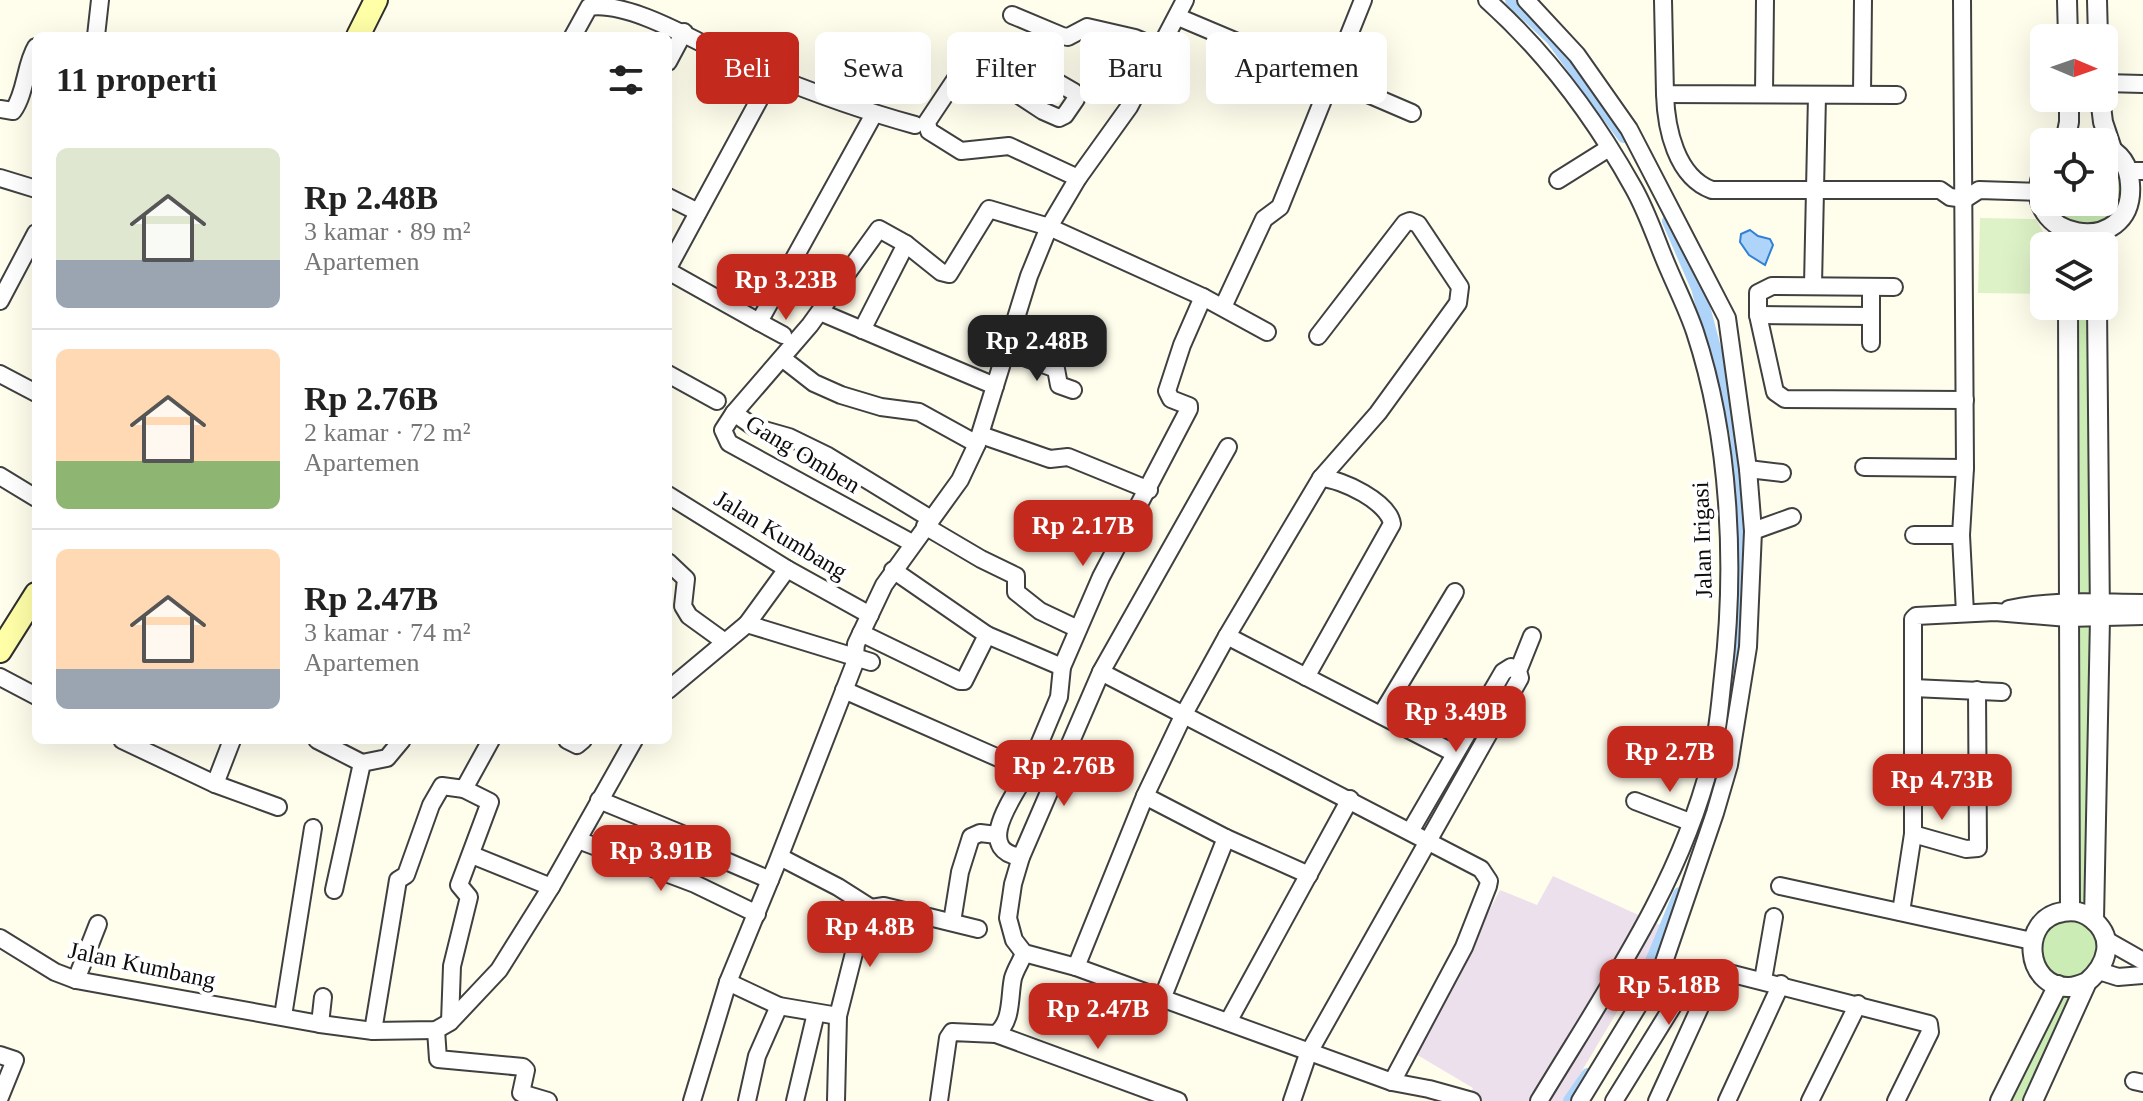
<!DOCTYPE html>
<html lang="id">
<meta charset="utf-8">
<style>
:root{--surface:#fff;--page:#f2f2f2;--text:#222;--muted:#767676;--line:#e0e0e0;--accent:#c4291d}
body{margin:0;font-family:Georgia,serif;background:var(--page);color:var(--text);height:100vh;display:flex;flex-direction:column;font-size:30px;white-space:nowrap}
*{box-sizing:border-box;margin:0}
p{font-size:26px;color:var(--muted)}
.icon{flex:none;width:44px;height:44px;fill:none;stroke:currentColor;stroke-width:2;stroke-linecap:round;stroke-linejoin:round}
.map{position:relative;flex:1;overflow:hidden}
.side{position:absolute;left:32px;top:32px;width:640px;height:712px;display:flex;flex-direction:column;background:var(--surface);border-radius:12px;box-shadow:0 8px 32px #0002}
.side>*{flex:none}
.top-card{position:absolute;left:696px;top:32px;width:760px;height:72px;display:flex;gap:16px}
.needle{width:52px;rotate:92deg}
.controls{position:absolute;left:2030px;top:24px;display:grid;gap:16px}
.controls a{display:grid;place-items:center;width:88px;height:88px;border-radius:12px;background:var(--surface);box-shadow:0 8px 32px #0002;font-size:40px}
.price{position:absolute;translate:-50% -68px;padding:0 18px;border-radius:16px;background:var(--accent);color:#fff;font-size:26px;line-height:52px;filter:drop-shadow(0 2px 4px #0008)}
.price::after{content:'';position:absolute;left:50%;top:48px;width:24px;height:18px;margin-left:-12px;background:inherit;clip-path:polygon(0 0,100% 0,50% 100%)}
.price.active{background:#222;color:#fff}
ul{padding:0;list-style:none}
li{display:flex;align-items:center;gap:24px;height:200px;padding:0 24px}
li+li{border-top:2px solid var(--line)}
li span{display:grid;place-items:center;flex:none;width:224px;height:160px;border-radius:12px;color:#555}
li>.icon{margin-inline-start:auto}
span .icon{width:96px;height:96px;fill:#fffc;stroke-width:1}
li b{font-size:34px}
h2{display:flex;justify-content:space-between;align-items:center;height:96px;padding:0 24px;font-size:34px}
.chip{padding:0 28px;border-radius:12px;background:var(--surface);box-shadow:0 8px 32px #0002;font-size:28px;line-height:72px}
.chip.active{background:var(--accent);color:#fff}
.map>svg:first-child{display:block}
.industrial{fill:#ece0ec}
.green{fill:#cbecb4}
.pitch{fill:#def2c7}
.water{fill:#aed5f9;stroke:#3180d5;stroke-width:2}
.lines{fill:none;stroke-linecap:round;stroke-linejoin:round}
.canal{stroke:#aed5f9;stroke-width:14}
.minor-casing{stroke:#404040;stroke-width:20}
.tertiary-casing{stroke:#404040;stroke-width:22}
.secondary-casing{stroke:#2f2f2f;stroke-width:26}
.minor{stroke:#fff;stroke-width:16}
.tertiary{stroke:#fff;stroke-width:18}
.secondary{stroke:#ffffa8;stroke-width:22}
.labels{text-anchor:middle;stroke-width:8;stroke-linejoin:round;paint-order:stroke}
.street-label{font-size:24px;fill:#0d0d0d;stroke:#fff}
</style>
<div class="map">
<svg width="2143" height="1101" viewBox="0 0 2143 1101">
<rect width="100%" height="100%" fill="#fffeed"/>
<!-- industrial -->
<polygon class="industrial" points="1553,876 1667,928 1564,1101 1466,1101 1473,1088 1414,1053 1500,890 1537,905"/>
<!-- green -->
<g class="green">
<polygon points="2104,146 2112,149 2131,199 2097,234 2056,224 2044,202 2104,202"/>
<polygon points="2068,306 2097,306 2091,589 2088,595 2081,595 2079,589 2068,588"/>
<polygon points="2068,618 2100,618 2095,881 2106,940 2032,1101 2000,1101 2057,985 2032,941 2070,911"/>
</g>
<!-- pitch -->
<polygon class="pitch" points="1980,218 2036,219 2048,241 2048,246 2044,246 2044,294 1978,293"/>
<!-- water -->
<polygon class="water" points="1750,230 1758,236 1770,239 1773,245 1765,265 1749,255 1740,242 1741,234"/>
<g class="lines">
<!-- canal -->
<g class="canal">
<polyline points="1512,0 1553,39 1624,136"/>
<polyline points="1669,221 1698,288 1737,434 1744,541 1729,718 1709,810"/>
<polyline points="1636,1000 1680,894"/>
<polyline points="1570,1101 1588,1075"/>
</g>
<defs>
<g id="minor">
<path d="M1487,0C1545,52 1595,119 1633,187C1648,213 1657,243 1669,270C1678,291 1688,311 1695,332C1730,438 1736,566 1723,676C1720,703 1718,733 1711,760C1681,884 1604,993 1539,1101"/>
<polyline points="1526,0 1577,55 1629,129 1727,318 1748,469 1753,531 1748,647 1729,765 1715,813 1663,965 1580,1101"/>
<polyline points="1663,0 1665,94 1897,95"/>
<polyline points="1962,0 1965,468 1961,535 1965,613"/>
<polyline points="1012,15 1062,36 1068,37 1087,27 1135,38 1161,49"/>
<polyline points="1178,17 1330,81 1363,92 1412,113"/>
<polyline points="96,36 100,0"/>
<path d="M573,36L589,7C634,0 711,51 753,68C805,90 860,110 915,125"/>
<polyline points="1015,58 1074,92 1076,99 1065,115 1059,118 1043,111 973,65 963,68 927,122 929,131 961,151 1009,146 1078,178"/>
<polyline points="668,62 684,32"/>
<polyline points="2104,83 2143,84"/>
<path d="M1665,94C1666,128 1676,177 1712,190H1940L1950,197L1965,199L1979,190L2039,192"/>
<polyline points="1764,94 1765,0"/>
<polyline points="1862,94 1863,0"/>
<path d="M0,109L13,111C26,93 25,65 36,47"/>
<polyline points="2129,171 2143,171"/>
<polyline points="0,178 36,189"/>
<polyline points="1558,180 1609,148"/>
<polyline points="668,197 698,212"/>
<polyline points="668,268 772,76"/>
<polyline points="668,271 759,322 874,114"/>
<polyline points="1813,285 1817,95"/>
<polyline points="1871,287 1871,343"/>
<polyline points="1894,287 1772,286 1758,293 1758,315 1775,392 1785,399 1965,400"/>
<polyline points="0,301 36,233"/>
<polyline points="1223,307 1264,219 1280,207 1363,0"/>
<polyline points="820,312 995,386"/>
<polyline points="1758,315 1871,316"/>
<polyline points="759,322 783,335"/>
<polyline points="862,330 906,244"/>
<polyline points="1005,350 1056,369 1059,385 1073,390"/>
<polyline points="782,358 814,383 841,395 881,407 919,412 977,444"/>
<polyline points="0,374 36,393"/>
<polyline points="668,374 717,401"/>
<polyline points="734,413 754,427 789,437 828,456 931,519"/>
<polyline points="981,435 1050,459 1068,457 1149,490"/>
<polyline points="1228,447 1101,672 1021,857 1013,884 1008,918 1014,940 1024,953 1076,967 1392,1082 1429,1089 1472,1101"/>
<polyline points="1864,467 1965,468"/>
<polyline points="1748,469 1782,473"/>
<polyline points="0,476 36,498"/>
<polyline points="668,495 787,569 870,615"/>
<polyline points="925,526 981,559 1016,576 1016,592 1040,611 1078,629"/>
<polyline points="1753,531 1792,517"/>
<polyline points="1914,535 1961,535"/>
<polyline points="912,543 729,443 723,430 734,413 810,325 879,229 906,244 941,272 949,274 989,209 1049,227 1203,297 1267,332"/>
<polyline points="668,562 686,579 683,606 689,616 725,642"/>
<polyline points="893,570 987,635 1062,667"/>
<path d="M2009,609C2053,599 2099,603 2143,603"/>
<polyline points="747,624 787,569"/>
<polyline points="861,633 960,681 964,681 987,635"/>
<polyline points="1227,636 1454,753"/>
<polyline points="1101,672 1481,869 1489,881 1488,886 1464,947 1392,1082"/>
<polyline points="0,677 36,696"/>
<path d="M1306,677L1392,524C1389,502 1342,479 1321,478"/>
<polyline points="1913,688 2002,692"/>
<polyline points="668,690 747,624 871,662"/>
<path d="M844,690L1028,771C1015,795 972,850 1021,857"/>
<polyline points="1381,715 1455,592"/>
<polyline points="122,740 215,784 278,807"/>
<polyline points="317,740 362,763"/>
<polyline points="567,740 577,745 583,740"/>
<polyline points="1028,771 1059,697 1062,667 1101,577 1189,409 1189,406 1171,399 1167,391 1182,345 1203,297"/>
<polyline points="215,784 232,740"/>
<polyline points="1145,796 1226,838 1309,875"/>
<polyline points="599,800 704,843 726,861 770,880"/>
<polyline points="1635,801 1690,822"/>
<polyline points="1411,830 1503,672 1511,667 1518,671"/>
<polyline points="1913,834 1966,849 1978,848 1977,690"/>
<polyline points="578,840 695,884 757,914"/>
<polyline points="472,855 551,887"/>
<polyline points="780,857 838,887 871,908"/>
<polyline points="1780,886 2032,941"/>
<polyline points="334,890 362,763 387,758 402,740"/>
<polyline points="1901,912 1913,834 1913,619 1916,616 1995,612 2068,618 2143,616"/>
<polyline points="952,922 960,872 971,837 980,833 997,835"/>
<polyline points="0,938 55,972 76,980 320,1024 373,1031 436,1030 450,1022 499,970 551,887 634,740"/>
<polyline points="2106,940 2143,961"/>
<polyline points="1076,967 1145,796 1184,714 1227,636 1321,478 1378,413 1458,303 1460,287 1418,224 1410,221 1405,223 1318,336"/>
<polyline points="2099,971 2118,977 2143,975"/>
<polyline points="76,980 98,924"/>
<polyline points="1763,980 1774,917"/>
<polyline points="728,982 779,1006 838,1016"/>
<polyline points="1162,999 1226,838"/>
<polyline points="283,1016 313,828"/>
<polyline points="450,1022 452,966 469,897 459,885 490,802 464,789"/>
<polyline points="1228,1022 1350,799"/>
<polyline points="320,1024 323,997"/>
<polyline points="436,1030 438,1059 523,1067 526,1070 521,1093 548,1101"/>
<polyline points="373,1031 398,880 406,875 431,805 442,786 464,789 491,740"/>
<path d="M996,1034C1013,1021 1009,996 1013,978C1016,968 1021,962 1024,953"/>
<polyline points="0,1055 15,1060 0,1097"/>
<polyline points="2134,1081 2143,1083"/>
<polyline points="692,1101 728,982 777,863 854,665 856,644 884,585 960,480 977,444 1029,276 1049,227 1078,178 1129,107 1185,0"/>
<polyline points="747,1101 757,1056 779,1006"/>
<polyline points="795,1101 816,1013"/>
<polyline points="836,1101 838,1016 855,949 871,908 884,906 978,929"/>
<polyline points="939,1101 948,1038 952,1032 996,1034 1178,1101"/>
<polyline points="1292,1101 1308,1054 1520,678 1518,671 1532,636"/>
<polyline points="1614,1101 1692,975 1702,970 1717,970 1929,1024 1930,1032 1896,1101"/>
<polyline points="1657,1101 1717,970"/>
<polyline points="1727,1101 1781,984"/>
<polyline points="1810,1101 1858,1004"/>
</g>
<g id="tertiary">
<polyline points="2067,0 2068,38"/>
<polyline points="2097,0 2098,38"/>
<polyline points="2100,98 2103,122 2112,149"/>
<polyline points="2065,142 2069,122 2069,98"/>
<polyline points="2076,142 2095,142"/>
<path d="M2044,169C2013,241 2136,261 2130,184C2129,166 2121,153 2104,146"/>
<polyline points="2068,306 2070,910"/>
<polyline points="2094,920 2100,618 2097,306"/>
<polyline points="2000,1101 2058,985"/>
<path d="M2033,1101L2087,982C2107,965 2116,938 2092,919C2084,912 2073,910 2063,912C2019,918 2024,988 2069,987C2075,987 2082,984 2087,982"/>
</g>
<g id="secondary">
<polyline points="358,36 376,0"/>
<polyline points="0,651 36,594"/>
</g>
</defs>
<!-- minor casing -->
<use href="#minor" class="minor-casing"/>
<!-- tertiary casing -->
<use href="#tertiary" class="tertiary-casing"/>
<!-- secondary casing -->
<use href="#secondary" class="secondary-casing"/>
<!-- minor -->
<use href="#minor" class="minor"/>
<!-- tertiary -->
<use href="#tertiary" class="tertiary"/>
<!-- secondary -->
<use href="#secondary" class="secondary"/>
</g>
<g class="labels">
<!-- street labels -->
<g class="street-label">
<text transform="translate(803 454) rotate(31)" y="8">Gang Omben</text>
<text transform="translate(781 535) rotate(31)" y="8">Jalan Kumbang</text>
<text transform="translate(1702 540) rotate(-92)" y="8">Jalan Irigasi</text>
<text transform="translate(142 965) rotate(12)" y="8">Jalan Kumbang</text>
</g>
</g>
</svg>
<div class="controls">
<a><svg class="needle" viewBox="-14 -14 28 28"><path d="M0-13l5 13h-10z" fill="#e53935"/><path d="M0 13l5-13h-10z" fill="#767676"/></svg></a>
<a><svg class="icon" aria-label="locate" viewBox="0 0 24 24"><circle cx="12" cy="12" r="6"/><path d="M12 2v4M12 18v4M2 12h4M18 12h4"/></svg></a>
<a><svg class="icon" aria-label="layers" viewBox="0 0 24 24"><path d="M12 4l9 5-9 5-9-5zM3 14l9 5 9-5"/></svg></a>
</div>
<b class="price" style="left:786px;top:322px">Rp 3.23B</b>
<b class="price active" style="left:1037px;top:383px">Rp 2.48B</b>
<b class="price" style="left:1083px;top:568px">Rp 2.17B</b>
<b class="price" style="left:1456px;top:754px">Rp 3.49B</b>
<b class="price" style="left:1670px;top:794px">Rp 2.7B</b>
<b class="price" style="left:1064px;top:808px">Rp 2.76B</b>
<b class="price" style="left:1942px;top:822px">Rp 4.73B</b>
<b class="price" style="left:661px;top:893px">Rp 3.91B</b>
<b class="price" style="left:870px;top:969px">Rp 4.8B</b>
<b class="price" style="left:1669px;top:1027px">Rp 5.18B</b>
<b class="price" style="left:1098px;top:1051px">Rp 2.47B</b>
<div class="top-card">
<a class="chip active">Beli</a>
<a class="chip">Sewa</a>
<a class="chip">Filter</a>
<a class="chip">Baru</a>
<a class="chip">Apartemen</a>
</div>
<section class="side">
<h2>11 properti<svg class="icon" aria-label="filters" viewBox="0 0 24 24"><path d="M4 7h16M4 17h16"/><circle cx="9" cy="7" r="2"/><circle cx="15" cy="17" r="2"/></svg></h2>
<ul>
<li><span style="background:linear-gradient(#dfe7d0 70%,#9aa5b1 0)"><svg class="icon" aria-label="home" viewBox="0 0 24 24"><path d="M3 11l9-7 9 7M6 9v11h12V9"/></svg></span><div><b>Rp 2.48B</b><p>3 kamar · 89 m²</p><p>Apartemen</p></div></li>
<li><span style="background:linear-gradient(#ffd9b3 70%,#8fb573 0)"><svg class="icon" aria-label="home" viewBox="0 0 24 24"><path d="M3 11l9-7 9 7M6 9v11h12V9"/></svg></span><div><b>Rp 2.76B</b><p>2 kamar · 72 m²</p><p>Apartemen</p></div></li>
<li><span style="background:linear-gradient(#ffd9b3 75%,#9aa5b1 0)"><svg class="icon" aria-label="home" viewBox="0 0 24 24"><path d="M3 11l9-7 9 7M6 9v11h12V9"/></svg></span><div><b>Rp 2.47B</b><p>3 kamar · 74 m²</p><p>Apartemen</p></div></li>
</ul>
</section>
</div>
